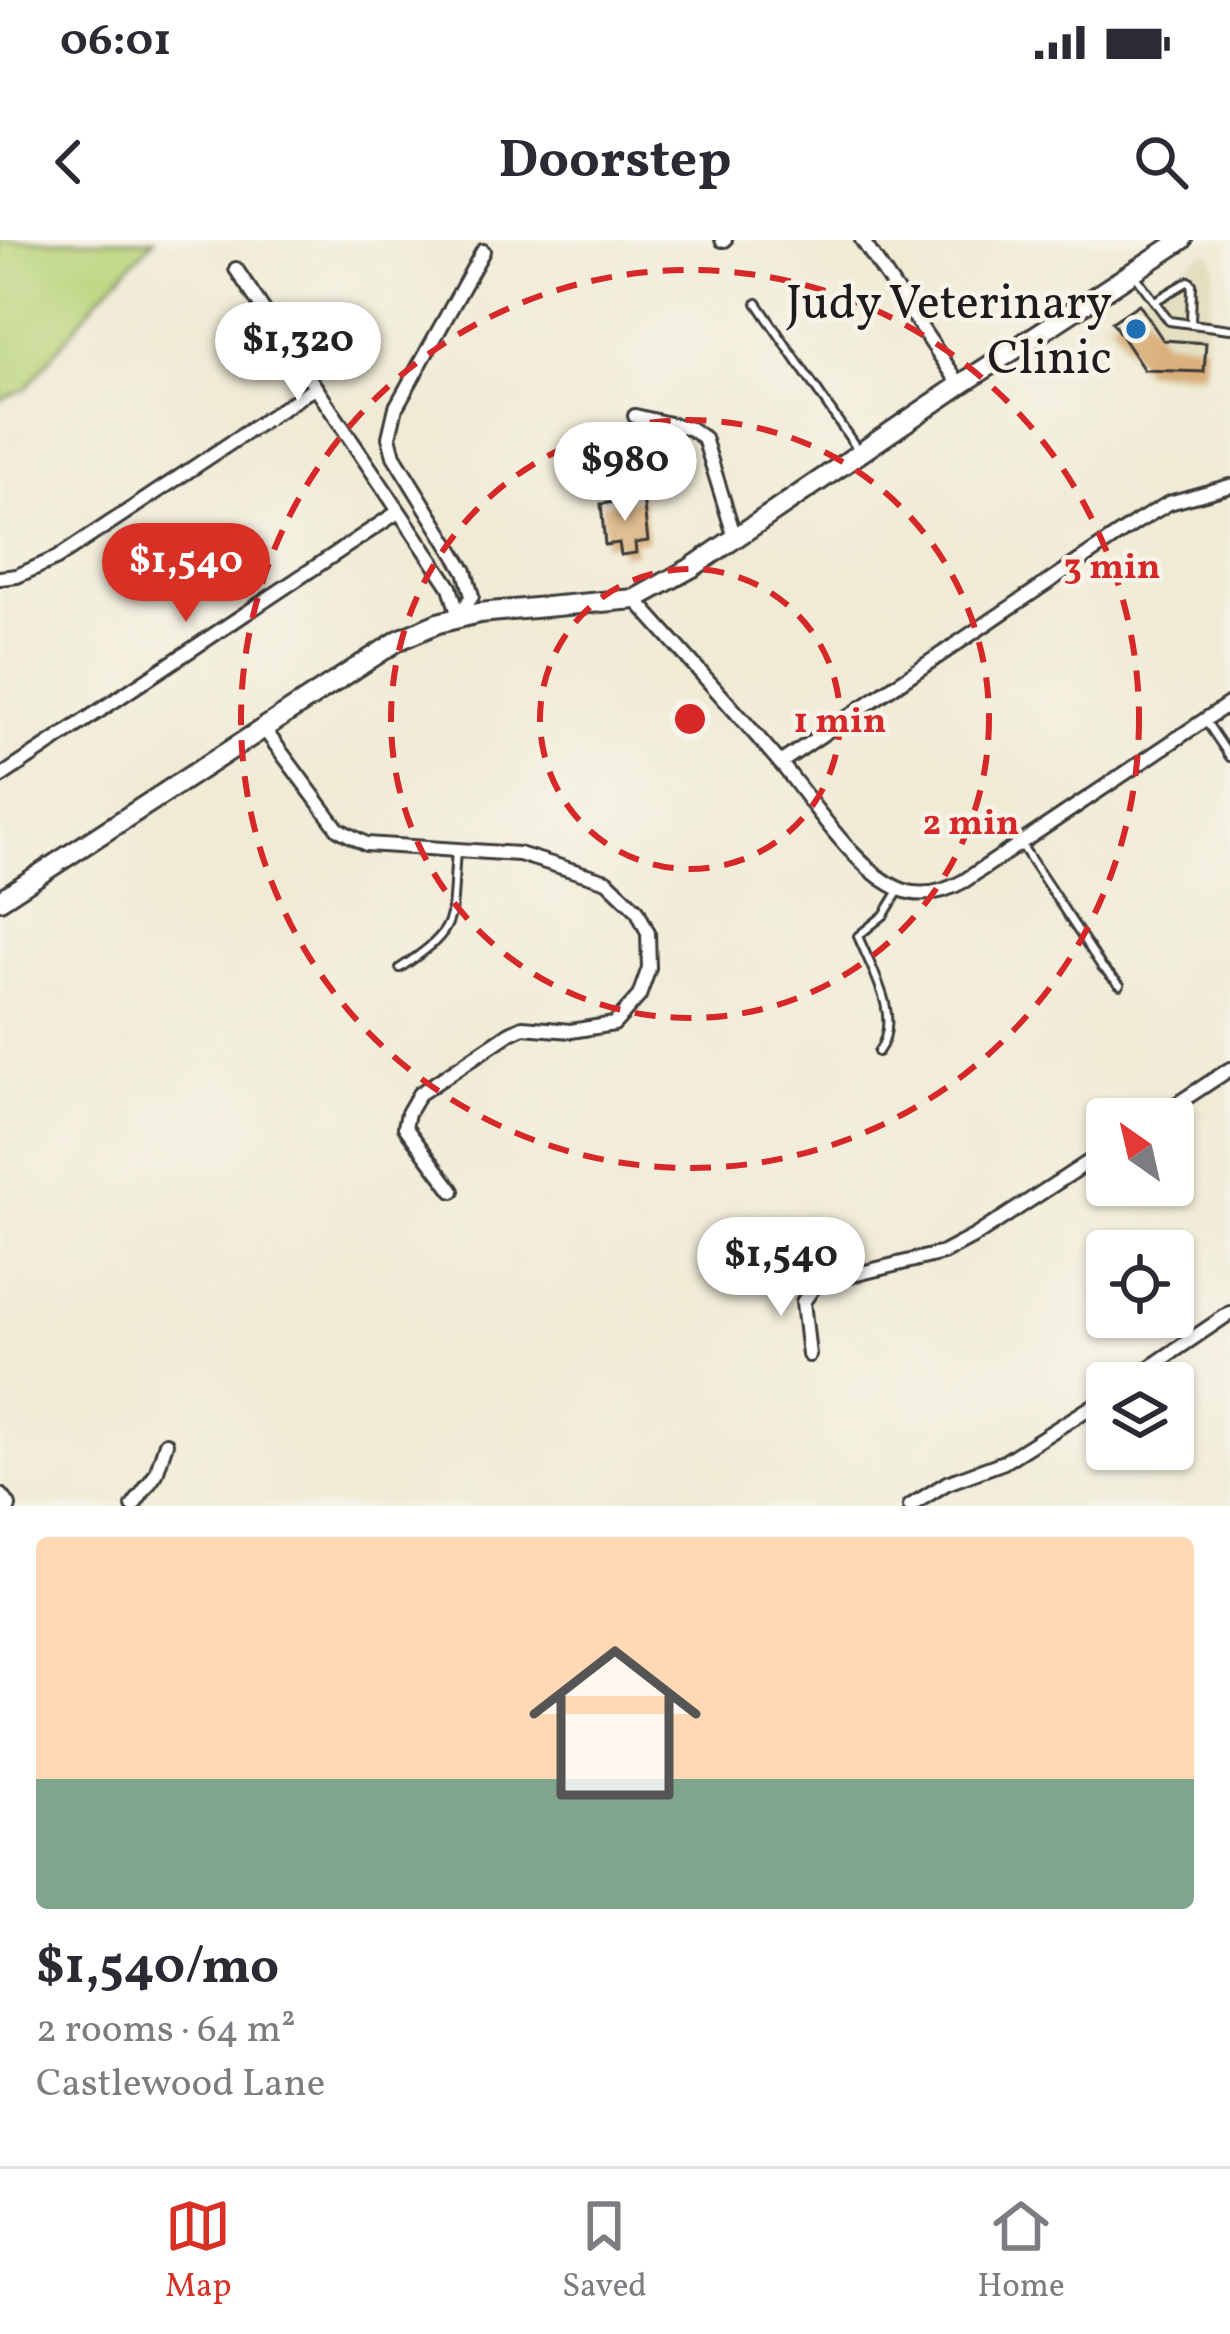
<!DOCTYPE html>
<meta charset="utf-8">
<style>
:root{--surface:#fff;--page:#f2f2f3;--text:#2b2b33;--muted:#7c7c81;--line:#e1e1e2;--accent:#d93025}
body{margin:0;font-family:Vollkorn,serif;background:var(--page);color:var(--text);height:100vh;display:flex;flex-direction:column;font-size:45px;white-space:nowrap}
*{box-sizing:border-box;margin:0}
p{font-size:39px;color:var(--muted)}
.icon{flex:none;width:66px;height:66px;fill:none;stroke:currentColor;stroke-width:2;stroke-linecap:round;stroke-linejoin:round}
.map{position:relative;height:1266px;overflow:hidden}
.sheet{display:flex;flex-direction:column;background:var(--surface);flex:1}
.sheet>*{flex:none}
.needle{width:78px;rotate:326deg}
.buttons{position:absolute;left:1086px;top:858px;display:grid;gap:24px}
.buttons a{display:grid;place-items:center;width:108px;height:108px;border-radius:12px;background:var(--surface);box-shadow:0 3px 9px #0004;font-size:60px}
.price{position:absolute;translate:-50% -102px;padding:0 27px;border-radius:42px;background:#fff;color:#222;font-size:39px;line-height:78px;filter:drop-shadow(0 3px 6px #0008)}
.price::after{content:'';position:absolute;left:50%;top:72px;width:36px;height:27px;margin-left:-18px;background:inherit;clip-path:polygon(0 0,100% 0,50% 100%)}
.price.current{background:var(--accent);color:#fff}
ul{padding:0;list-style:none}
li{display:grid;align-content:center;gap:24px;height:636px;padding:0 36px}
li span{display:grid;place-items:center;height:372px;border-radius:12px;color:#555}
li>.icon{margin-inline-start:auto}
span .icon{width:216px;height:216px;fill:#fffc;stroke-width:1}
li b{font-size:51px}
.status{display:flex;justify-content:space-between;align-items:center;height:84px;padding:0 60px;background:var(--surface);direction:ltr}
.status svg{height:33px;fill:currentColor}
header{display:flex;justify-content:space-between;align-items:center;height:156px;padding:0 36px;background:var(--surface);font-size:54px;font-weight:700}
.tabs{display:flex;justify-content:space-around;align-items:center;height:168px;border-top:3px solid var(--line);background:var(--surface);font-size:33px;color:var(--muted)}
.tabs a{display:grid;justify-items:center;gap:6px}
.tabs .current{color:var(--accent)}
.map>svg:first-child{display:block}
.built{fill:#e1dcba}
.green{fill:#b9d47a;stroke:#6a784b;stroke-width:3}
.building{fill:#d3a062}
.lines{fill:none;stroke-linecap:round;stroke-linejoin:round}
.lane-casing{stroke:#3c3b38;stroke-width:12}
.street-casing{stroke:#3c3b38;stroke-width:18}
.secondary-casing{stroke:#3c3b38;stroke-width:24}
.lane{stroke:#fff;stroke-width:6}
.street{stroke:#fff;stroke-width:12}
.secondary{stroke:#fff;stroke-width:18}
.ring{fill:none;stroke:#d62828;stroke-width:6;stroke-dasharray:21 15}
.poi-dot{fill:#1f6fb2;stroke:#f7f3e8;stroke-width:4.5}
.labels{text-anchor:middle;stroke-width:9;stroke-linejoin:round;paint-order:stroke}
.poi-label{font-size:48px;fill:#1c1c1c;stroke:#f7f3e8;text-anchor:end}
.centre{fill:#d62828;stroke:#f7f3e8;stroke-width:6}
.ring-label{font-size:36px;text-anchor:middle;font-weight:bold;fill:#d62828;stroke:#f7f3e8;stroke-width:9;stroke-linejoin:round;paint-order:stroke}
</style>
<div class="status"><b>06:01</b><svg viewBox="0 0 49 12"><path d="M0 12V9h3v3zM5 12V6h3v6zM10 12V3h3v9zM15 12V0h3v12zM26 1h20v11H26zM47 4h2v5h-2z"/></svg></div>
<header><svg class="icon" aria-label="back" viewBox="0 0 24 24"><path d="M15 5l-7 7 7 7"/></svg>Doorstep<svg class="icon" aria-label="search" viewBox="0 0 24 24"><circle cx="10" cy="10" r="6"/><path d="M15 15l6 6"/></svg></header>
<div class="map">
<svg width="1230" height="1266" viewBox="0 0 1230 1266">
<rect width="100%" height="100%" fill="#f7f3e8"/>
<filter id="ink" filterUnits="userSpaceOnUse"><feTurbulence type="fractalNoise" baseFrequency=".00833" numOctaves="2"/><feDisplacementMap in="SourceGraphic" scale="24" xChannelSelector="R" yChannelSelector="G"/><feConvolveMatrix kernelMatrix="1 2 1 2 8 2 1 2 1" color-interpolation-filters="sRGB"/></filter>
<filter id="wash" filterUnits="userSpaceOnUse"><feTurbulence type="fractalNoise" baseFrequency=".004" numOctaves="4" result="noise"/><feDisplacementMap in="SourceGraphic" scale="48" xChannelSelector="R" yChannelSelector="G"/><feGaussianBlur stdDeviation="2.7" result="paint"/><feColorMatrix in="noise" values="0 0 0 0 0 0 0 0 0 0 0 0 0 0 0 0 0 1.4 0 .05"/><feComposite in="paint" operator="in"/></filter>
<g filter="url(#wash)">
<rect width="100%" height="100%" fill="#f0ebd5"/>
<!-- built -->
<polygon class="built" points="1205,11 1211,13 1215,23 1203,140 1142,134 1104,78"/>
<!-- green -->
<polygon class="green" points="0,0 154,0 99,57 27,148 0,160"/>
<g id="blocks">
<!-- building -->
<g class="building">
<polygon points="1139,64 1163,100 1206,103 1204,132 1144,130 1112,82"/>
<polygon points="643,258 648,301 635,303 636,313 621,315 619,303 605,305 601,264"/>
</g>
</g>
</g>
<g filter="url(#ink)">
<use href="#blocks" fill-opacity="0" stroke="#3c3b38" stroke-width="3"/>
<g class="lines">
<defs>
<g id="lane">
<polyline points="1135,35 1169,81 1230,89"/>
<polyline points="1155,61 1189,41 1192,44 1191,84"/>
<polyline points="757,63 858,210"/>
<polyline points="1205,480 1230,517"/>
<polyline points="1022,606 1102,727 1120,745"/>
<path d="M400,728C462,687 450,682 456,611"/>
<path d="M878,812C903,778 872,731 858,696L884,675L900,649"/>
</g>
<g id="street">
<polyline points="722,0 725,0"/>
<polyline points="862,0 960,145"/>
<polyline points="236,29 450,347 459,377"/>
<polyline points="635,176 691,189 704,198 735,298"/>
<polyline points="0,338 17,336 57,318 315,147"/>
<path d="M635,359C684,414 734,469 782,525C813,562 856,632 902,650C923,658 946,651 964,641L1230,463"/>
<polyline points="459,377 472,356 465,331 394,216 389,197 396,167 483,11"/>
<polyline points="264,489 338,589 366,604 519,614 607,641 637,670 648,693 649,728 639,756 614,784 571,791 523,787 510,793 419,854 408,873 405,887 453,951"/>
<polyline points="780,523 1137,282 1169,263 1230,246"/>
<polyline points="0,537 398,272"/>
<polyline points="1154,879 1230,829"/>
<polyline points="809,1115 803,1062 816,1044 943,1013 975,996 1107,910"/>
<polyline points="1127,1143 1230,1073"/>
<polyline points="133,1266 156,1234 166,1203"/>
<polyline points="910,1266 947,1243 1004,1222 1107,1157"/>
</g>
<g id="secondary">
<polyline points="0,660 399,400 438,383 479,373 635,359 691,328 960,145 1182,0"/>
<polyline points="0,1258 6,1266"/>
</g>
</defs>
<!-- lane casing -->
<use href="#lane" class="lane-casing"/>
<!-- street casing -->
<use href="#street" class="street-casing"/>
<!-- secondary casing -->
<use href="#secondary" class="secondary-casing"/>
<!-- lane -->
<use href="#lane" class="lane"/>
<!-- street -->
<use href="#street" class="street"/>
<!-- secondary -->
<use href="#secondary" class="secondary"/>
</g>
</g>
<!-- distance rings -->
<g class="ring">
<circle cx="690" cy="479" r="150"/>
<circle cx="690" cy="479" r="299"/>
<circle cx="690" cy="479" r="449"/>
</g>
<!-- markers -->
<circle class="poi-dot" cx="1136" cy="89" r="12"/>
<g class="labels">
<!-- poi labels -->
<g class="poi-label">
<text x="1112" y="78">Judy Veterinary<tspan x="1112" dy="55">Clinic</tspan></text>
</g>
</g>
<circle cx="690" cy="479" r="18" class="centre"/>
<g class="ring-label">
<text x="1112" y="338">3 min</text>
<text x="840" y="492">1 min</text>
<text x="971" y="594">2 min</text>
</g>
</svg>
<div class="buttons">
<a><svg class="needle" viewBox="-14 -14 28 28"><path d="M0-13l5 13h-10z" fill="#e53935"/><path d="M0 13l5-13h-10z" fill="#7c7c81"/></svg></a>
<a><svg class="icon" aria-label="locate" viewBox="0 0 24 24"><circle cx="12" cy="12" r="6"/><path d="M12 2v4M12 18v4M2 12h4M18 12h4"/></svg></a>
<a><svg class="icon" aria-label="layers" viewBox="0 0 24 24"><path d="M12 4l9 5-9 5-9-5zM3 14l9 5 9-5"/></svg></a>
</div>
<b class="price" style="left:298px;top:164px">$1,320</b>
<b class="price" style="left:625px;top:284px">$980</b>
<b class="price current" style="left:186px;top:385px">$1,540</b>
<b class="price" style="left:781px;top:1079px">$1,540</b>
</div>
<section class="sheet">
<ul>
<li><span style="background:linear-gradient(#ffd9b3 65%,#7fa58c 0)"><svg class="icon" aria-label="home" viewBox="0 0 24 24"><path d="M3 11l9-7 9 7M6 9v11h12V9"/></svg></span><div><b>$1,540/mo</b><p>2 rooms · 64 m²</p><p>Castlewood Lane</p></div></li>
</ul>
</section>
<nav class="tabs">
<a class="current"><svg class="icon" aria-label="map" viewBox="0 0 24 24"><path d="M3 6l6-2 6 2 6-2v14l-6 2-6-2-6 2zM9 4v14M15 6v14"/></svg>Map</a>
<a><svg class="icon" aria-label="saved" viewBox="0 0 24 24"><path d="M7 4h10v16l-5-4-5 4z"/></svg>Saved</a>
<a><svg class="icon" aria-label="home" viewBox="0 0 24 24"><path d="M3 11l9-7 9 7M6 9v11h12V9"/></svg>Home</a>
</nav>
